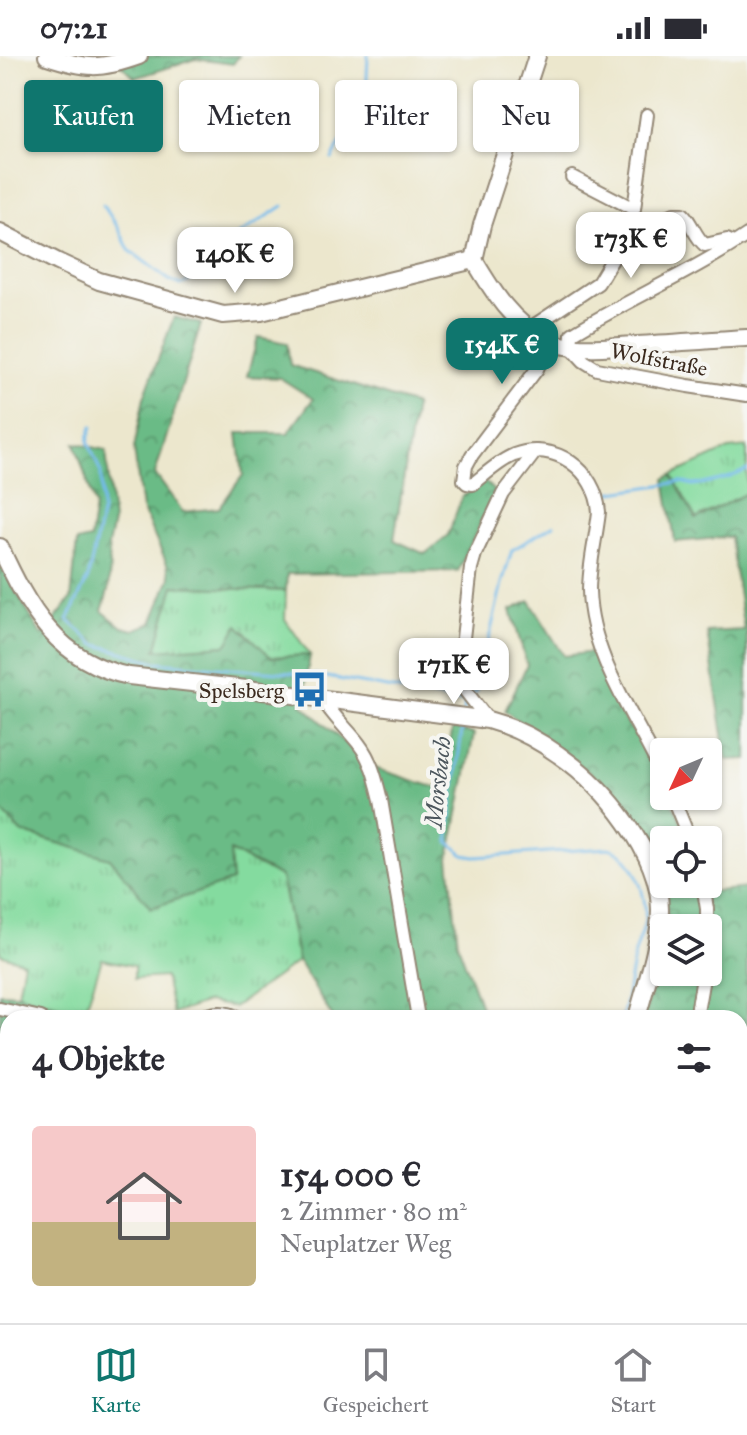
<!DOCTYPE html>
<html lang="de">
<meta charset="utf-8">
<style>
:root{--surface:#fff;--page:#f2f2f3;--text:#2b2b33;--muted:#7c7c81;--line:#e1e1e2;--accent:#0f766e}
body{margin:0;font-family:"IM FELL Great Primer",serif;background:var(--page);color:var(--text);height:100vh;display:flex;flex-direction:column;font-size:30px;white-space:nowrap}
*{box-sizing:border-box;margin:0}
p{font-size:26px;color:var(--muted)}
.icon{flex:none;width:44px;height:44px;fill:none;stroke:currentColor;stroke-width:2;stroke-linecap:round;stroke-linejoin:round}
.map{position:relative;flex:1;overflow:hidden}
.side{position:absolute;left:0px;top:954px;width:748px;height:314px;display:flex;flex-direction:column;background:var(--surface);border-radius:24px 24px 0 0;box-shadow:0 2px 6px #0004}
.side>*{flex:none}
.hud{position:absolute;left:24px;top:24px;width:700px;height:72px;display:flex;gap:16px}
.needle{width:52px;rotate:226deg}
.fabs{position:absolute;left:650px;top:682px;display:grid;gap:16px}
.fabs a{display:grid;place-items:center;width:72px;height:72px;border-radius:8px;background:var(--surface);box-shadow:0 2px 6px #0004;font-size:40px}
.price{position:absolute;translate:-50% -68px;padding:0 18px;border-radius:16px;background:#fff;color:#222;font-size:26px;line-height:52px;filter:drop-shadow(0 2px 4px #0008)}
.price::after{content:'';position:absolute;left:50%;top:48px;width:24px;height:18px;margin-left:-12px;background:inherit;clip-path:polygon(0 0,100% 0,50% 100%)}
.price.on{background:var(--accent);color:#fff}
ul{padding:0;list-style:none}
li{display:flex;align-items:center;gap:24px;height:200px;padding:0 32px}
li span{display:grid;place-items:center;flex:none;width:224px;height:160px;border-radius:8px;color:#555}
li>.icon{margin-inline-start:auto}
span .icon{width:96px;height:96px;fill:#fffc;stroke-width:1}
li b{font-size:34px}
h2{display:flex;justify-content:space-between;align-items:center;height:96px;padding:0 32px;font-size:34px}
.chip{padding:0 28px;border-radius:8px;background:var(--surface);box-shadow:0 2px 6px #0004;font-size:28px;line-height:72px}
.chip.on{background:var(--accent);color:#fff}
.status{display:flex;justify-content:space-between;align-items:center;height:56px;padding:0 40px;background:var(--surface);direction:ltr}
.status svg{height:22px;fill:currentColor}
.menu{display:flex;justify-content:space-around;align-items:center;height:112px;border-top:2px solid var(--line);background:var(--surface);font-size:22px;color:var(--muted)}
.menu a{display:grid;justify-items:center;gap:4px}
.menu .on{color:var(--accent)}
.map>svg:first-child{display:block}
.grass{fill:url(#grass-tufts);stroke:#60825e;stroke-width:2}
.forest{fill:url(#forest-crowns);stroke:#537252;stroke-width:2}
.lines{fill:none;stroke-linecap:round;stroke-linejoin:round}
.stream{stroke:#74bbeb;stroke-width:3}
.minor-casing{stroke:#948876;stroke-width:16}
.major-casing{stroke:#948876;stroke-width:20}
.minor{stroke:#fff;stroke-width:12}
.major{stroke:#fff;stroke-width:16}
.labels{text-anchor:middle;stroke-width:8;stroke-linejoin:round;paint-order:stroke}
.street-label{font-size:22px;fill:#3b2a1e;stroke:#f6f6f2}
.poi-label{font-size:22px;fill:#3b2a1e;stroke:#f6f6f2;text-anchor:end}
.water-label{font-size:24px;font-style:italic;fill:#4c565c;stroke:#f6f6f2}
</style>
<div class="status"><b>07:21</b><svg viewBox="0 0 49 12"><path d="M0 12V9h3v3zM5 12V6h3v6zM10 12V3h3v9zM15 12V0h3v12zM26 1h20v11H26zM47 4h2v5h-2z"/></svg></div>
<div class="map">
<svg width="747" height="1267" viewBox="0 0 747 1267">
<defs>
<pattern id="grass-tufts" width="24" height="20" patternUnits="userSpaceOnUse" patternTransform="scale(2)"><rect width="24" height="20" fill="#84db9f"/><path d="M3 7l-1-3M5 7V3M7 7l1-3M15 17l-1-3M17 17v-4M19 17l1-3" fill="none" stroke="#73bc88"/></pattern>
<pattern id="forest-crowns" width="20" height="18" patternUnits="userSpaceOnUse" patternTransform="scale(2)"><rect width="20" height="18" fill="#6bbb86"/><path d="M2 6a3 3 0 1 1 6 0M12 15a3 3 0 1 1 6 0" fill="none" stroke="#59986d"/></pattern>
</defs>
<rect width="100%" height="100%" fill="#f6f6f2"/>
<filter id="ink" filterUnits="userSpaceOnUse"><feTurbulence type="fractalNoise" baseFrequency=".0125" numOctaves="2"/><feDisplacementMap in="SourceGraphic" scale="16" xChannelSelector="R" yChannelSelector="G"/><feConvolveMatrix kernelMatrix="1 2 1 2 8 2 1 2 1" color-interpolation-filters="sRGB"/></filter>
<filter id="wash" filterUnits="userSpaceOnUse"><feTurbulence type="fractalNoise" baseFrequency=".006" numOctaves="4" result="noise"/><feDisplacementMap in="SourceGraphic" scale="32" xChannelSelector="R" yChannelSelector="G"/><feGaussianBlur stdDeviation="1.8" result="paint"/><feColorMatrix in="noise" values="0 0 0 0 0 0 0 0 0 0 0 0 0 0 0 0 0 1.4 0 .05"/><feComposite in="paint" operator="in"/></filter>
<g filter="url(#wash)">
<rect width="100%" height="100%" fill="#ece7cd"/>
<!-- grass -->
<g class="grass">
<polygon points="747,391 747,437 696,463 672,419 729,393"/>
<polygon points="173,530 286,535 285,563 310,599 271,601 227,589 156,595"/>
<polygon points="0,753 21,776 110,802 151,851 229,795 281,821 298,905 234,951 207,946 173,958 165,921 134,923 134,910 102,903 84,957 18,938 24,906 0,898"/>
<polygon points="0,968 8,969 8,1105 0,1104"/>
<polygon points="0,1118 8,1118 8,1260 76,1260 77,1267 0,1267"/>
<polygon points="204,1260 359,1260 365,1267 205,1267"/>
</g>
<!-- forest -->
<g class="forest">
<polygon points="56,0 239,0 233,8 195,3 135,22 117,5"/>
<polygon points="174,261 201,268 155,418 183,456 219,452 243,419 238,377 288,377 313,343 280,322 247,320 258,281 287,287 290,309 415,349 394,484 425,498 448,479 462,441 485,426 495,436 458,515 287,518 286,535 174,530 156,594 226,589 238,569 271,601 310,599 302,648 371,711 440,733 453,672 474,678 449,802 458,888 485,962 333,962 298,905 281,821 230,795 232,825 151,852 110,802 21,776 0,753 0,508 42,580 71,543 77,486 90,483 95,450 75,387 106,394 113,466 108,490 110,511 108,535 102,555 122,571 134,574 152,567 170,522 167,508 142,453 134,393 144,341"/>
<polygon points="672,419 696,463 747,437 747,703 727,704 707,576 744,574 730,481 675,486 665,423"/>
<path d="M530,545L564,600L593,596C602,616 610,639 621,658C637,685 664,708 664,740H669L690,784H664V828H695L696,837L747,832V1137L741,1141L740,962H644L664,878V916H708V872H665L668,863L663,821L636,765L595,721L505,655L527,609L511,554Z"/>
<polygon points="0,937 18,938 84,957 84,962 8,962 8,969 0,968"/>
<polygon points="747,1237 747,1258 731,1267 594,1267 602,1262 602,1260 740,1260 740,1240"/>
<polygon points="359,1260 546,1260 549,1267 365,1267"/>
</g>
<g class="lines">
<!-- stream -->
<g class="stream">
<polyline points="332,103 366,42 368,0"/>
<polyline points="103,149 119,173 129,194 169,224 181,229 194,223 217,193 283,150"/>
<polyline points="92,370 88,385 101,417 102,456 88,522 68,564 94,588 156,606 316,619 465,646 464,655"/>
<polyline points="603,441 613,436 681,426 693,429 708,427 728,422 747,414"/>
<polyline points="472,639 477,635 502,527 512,494 554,469"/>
<path d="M463,666L449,773V786L464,799L475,801L608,792C633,796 648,840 645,864C643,878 635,892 633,906C629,925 627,943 622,962"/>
<polyline points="627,1260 630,1267"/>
</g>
</g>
</g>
<g filter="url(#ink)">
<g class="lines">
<defs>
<g id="minor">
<polyline points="572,121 634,153 647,59"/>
<path d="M747,179C691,217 629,243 572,278L571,291L584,305L597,313L688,330L747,339"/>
<path d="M529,273L598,227L622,187L632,177L674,158H683C692,167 695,181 705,189L727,184L731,186"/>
<path d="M548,286L537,313L472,399L466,410L464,424L467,427L473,428C486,418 499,405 514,399C555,384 596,414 599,456C596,483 589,508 589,535C591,603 637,662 664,722"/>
<path d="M322,642C332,660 347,672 359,688C372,705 376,724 381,744L418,962"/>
<polyline points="488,664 461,629 459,617 471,512 475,498 503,438 536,395"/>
<polyline points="672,740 690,784"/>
<polyline points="703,828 707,853 707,872"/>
<polyline points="0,953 41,962"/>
<path d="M200,962C214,955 226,955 239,962"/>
<polyline points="696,962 704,916"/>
<polyline points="740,1179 747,1201"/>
</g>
<g id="major">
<path d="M47,0C86,13 100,14 139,0"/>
<polyline points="0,176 58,206 99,225 223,259 261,256 474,204"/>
<path d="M474,204C493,236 512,267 546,284C570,296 611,290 637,289C674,287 710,284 747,282"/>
<polyline points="474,204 482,169 537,0"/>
<path d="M0,491C28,552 58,606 129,620L255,634L488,664C514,671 537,683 559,699C604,730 660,796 660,854C660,890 646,927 637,962"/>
<polyline points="646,1260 649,1267"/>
</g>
</defs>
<!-- minor casing -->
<use href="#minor" class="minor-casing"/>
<!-- major casing -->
<use href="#major" class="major-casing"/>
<!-- minor -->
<use href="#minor" class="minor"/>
<!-- major -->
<use href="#major" class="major"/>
</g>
</g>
<!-- icons -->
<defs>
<symbol id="bus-bare" viewBox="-9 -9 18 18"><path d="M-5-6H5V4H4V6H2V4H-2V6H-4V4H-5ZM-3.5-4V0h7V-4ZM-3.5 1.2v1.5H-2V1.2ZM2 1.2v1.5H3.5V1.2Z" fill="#1f6fb2" stroke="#f6f6f2" stroke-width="2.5" paint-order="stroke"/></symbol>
</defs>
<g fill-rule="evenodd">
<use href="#bus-bare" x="284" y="608" width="51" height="51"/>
</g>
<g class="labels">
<!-- street labels -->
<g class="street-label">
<text transform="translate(659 303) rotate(11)" y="8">Wolfstraße</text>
</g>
<!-- poi labels -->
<g class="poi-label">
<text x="284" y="642">Spelsberg</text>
</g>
<!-- water labels -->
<g class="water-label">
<text transform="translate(438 726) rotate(-84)" y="8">Morsbach</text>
</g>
</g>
</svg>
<div class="fabs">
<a><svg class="needle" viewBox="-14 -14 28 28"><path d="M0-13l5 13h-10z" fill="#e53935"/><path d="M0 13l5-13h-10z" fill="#7c7c81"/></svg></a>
<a><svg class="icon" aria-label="locate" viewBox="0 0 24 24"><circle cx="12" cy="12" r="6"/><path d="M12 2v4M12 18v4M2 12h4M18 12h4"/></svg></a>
<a><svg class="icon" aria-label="layers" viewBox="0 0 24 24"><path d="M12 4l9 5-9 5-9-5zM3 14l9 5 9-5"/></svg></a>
</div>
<b class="price" style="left:631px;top:224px">173K €</b>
<b class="price" style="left:235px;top:239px">140K €</b>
<b class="price on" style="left:502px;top:330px">154K €</b>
<b class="price" style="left:454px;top:650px">171K €</b>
<div class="hud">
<a class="chip on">Kaufen</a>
<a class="chip">Mieten</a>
<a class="chip">Filter</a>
<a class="chip">Neu</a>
</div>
<section class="side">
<h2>4 Objekte<svg class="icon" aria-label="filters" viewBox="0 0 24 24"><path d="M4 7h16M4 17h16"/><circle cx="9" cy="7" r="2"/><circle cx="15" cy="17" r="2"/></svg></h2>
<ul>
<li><span style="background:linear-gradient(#f6c9c9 60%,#c2b280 0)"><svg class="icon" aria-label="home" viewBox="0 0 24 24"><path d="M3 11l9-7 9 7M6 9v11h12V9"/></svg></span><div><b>154 000 €</b><p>2 Zimmer · 80 m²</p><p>Neuplatzer Weg</p></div></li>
</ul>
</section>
</div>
<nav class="menu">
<a class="on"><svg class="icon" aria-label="map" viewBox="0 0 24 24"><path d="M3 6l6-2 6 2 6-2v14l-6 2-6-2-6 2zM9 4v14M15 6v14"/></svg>Karte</a>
<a><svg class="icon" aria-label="saved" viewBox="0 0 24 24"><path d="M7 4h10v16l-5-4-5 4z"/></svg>Gespeichert</a>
<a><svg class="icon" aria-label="home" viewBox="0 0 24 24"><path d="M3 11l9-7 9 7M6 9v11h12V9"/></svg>Start</a>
</nav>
